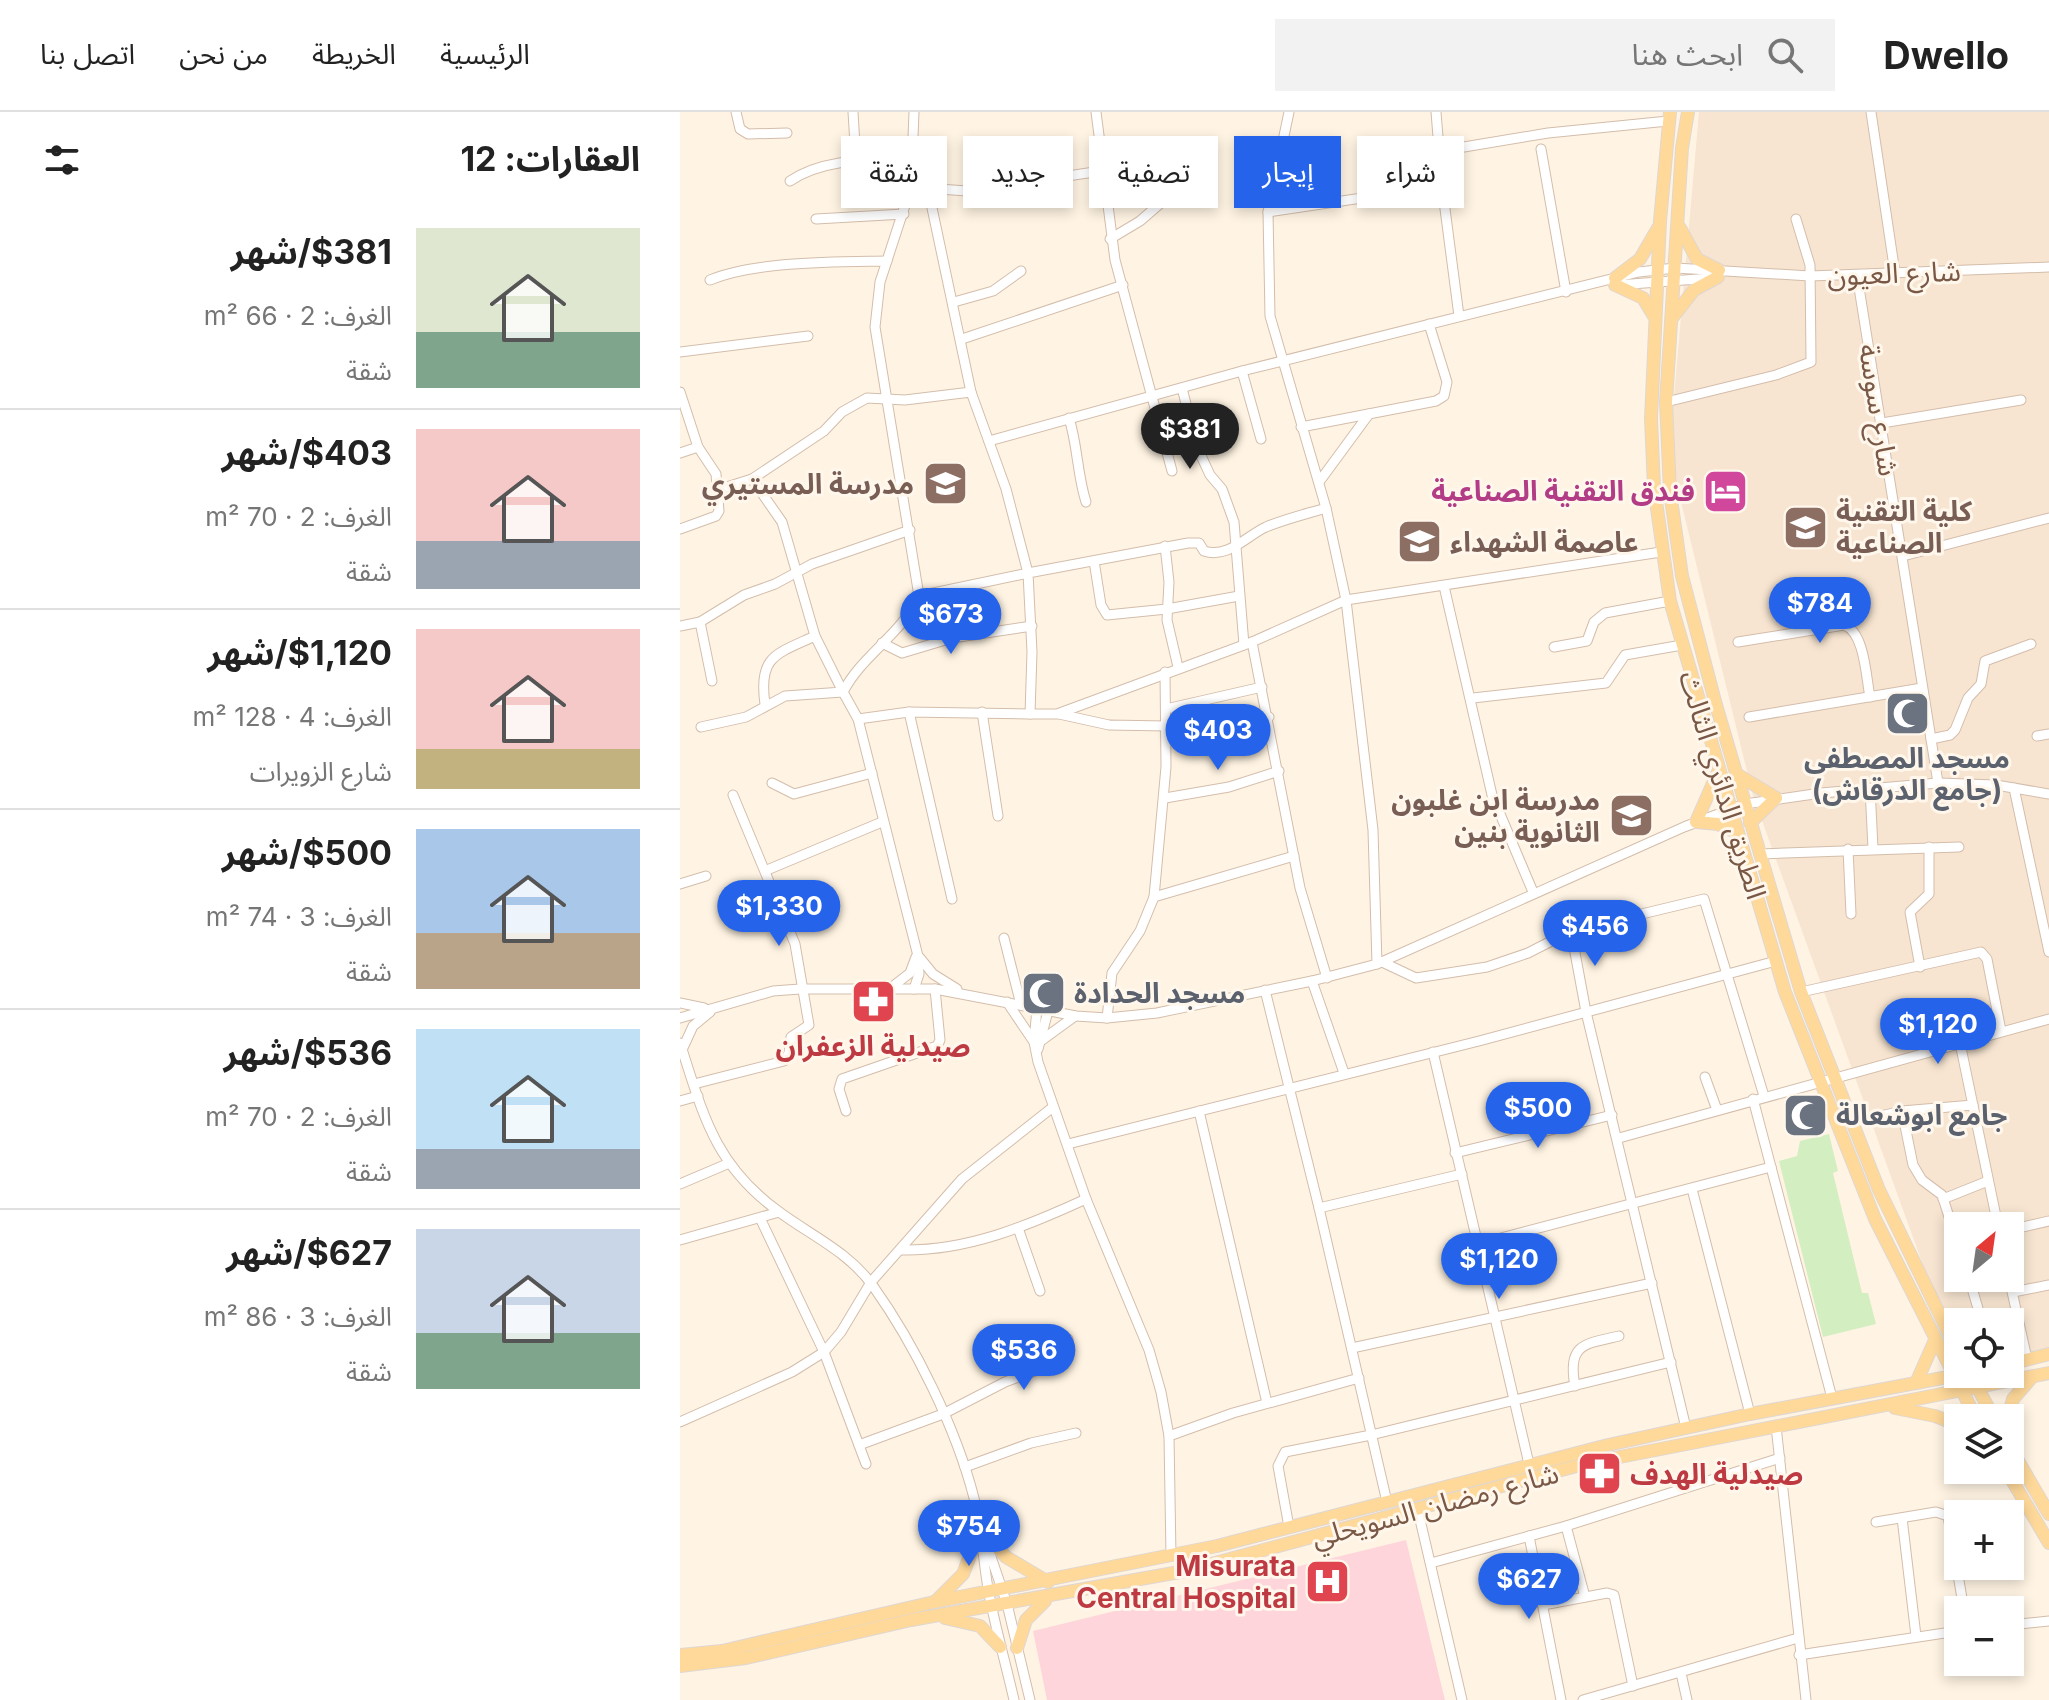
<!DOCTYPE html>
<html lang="ar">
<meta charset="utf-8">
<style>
:root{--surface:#fff;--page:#f2f2f2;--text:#222;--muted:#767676;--line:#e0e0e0;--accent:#2563eb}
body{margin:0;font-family:Inter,"Noto Sans Arabic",sans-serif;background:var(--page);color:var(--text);direction:rtl;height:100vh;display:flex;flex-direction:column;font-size:30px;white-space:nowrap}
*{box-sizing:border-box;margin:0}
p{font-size:26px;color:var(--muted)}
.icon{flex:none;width:44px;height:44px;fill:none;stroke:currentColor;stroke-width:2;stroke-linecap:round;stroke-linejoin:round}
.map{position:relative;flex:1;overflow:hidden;direction:ltr}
.panel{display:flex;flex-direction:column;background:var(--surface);width:680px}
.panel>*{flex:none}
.top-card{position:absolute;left:24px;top:24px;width:760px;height:72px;direction:rtl;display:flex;gap:16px}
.needle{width:52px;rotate:29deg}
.controls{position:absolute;left:1264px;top:1100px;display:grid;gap:16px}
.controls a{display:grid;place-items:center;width:80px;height:80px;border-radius:0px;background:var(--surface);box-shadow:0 4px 12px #0003;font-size:40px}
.price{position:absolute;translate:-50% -68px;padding:0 18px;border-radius:28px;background:var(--accent);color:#fff;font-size:26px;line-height:52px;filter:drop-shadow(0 2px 4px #0008)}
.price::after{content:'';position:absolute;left:50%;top:48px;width:24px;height:18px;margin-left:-12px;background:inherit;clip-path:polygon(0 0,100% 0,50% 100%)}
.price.on{background:#222;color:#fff}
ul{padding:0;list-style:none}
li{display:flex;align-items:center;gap:24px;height:200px;padding:0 40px}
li+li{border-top:2px solid var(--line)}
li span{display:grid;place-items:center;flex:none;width:224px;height:160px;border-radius:0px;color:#555}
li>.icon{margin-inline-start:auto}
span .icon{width:96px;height:96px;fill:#fffc;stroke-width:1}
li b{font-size:34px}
h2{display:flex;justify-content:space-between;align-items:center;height:96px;padding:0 40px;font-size:34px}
.pill{padding:0 28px;border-radius:0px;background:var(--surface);box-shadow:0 4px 12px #0003;font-size:28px;line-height:72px}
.pill.on{background:var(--accent);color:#fff}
header{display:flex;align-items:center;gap:48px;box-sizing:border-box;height:112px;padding:0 40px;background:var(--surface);border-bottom:2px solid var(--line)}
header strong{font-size:38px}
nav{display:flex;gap:44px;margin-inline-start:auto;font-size:28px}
.search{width:560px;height:72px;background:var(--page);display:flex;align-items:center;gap:20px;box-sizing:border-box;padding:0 28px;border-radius:0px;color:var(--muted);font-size:30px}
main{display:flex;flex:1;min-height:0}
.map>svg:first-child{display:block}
.residential{fill:#f7e5d1;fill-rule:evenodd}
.medical{fill:#fed5db}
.green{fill:#d3eec0}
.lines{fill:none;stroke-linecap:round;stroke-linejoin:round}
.minor-casing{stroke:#d4bdab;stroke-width:11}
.major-casing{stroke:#dfd7d3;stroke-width:14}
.minor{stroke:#fff;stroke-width:9}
.major{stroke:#ffd99a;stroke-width:12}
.labels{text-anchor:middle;stroke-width:6;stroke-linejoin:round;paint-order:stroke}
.street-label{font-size:28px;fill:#7a5846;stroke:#fff7ec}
.education-label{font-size:28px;font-weight:bold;fill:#785e54;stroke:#fff7ec;text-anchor:end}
.hotel-label{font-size:28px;font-weight:bold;fill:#b23c85;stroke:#fff7ec;text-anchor:end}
.worship-label{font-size:28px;font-weight:bold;fill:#5b616d;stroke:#fff7ec;text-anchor:start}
.health-label{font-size:28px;font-weight:bold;fill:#be3a42;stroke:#fff7ec}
</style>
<header>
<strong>Dwello</strong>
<div class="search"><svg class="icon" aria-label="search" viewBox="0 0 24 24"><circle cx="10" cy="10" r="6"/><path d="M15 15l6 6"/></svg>ابحث هنا</div>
<nav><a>الرئيسية</a><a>الخريطة</a><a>من نحن</a><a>اتصل بنا</a></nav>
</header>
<main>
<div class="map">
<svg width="1369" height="1588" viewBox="0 0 1369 1588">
<rect width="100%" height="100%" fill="#fff4e3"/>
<!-- residential -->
<path class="residential" d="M1019,0H1369V1243L1330,1251V1210H1278V1227L1268,1222L1073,684L989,341ZM1278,1114H1330V1166H1278Z"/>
<!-- medical -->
<polygon class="medical" points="726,1428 765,1588 367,1588 353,1519"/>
<!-- green -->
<polygon class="green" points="1149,1022 1158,1059 1153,1061 1182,1181 1188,1181 1196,1212 1143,1225 1099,1049 1117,1044 1120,1029"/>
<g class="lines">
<defs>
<g id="minor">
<polyline points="56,0 60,17 68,22 107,21"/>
<polyline points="173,0 176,49"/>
<polyline points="416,0 435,148 492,359"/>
<polyline points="609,0 588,100 590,204 646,396 666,488 693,718 697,852"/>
<polyline points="756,0 762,74"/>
<polyline points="1191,0 1215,161"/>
<polyline points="861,37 886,180"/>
<polyline points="760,39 868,21 988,9"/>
<path d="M110,69C144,46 192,48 232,46"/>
<polyline points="231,75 287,79 421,59"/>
<polyline points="248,77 291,280"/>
<polyline points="588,100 762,74 779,204"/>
<polyline points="136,107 224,102"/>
<polyline points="430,127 460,109 490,83"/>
<polyline points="1177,163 1258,671"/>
<path d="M30,168C75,149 157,150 207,149"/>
<polyline points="938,173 1031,166"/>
<polyline points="274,190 313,179 341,159"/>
<polyline points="282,227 443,173"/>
<polyline points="0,240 128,224"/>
<polyline points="562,259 581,327"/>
<polyline points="502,276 517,335 530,363 542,377 554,410 564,533"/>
<polyline points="0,280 18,335 0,341"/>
<polyline points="986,290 1096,263 1131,250 1130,153 1116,107"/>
<path d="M389,306C398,335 397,362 406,390"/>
<polyline points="1202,311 1341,288"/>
<polyline points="621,315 756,289 764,284 767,270 749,212"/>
<polyline points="309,329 562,259 959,160 995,156 1130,164 1369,155"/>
<polyline points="72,367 144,319 162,300 187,286 225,288 291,280 326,377 348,461 239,484"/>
<polyline points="639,370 689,302"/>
<polyline points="0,417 36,404 39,399 36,362 18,335"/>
<polyline points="485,434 489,470 487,508 498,555"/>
<polyline points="1223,444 1369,406"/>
<polyline points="414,449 421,493 427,503 487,497 559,484"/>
<polyline points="764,474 812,683 853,780"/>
<polyline points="20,510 32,569"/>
<polyline points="0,514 20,510 64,483 95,472 132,452 230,418"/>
<polyline points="572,530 620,776 647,866"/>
<path d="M1058,530L1164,513C1185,520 1186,566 1190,585"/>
<polyline points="202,531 222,541 272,526 352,514"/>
<polyline points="874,535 907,529 914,510 925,501 990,489"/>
<polyline points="793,586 926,571 945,543 1002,533"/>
<path d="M85,592C78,544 96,542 135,524"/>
<polyline points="486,597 582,575"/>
<polyline points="229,600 272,787"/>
<polyline points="302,600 318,704"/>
<polyline points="350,602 377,602 572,530 666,488 981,440"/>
<polyline points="379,602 429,613 486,614"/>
<polyline points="1069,605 1242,576"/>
<path d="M178,607L229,600L350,602L352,540L348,461L508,431H519L524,439C548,447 566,424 586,415C605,407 626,402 646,396"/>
<polyline points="21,615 66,605 105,584 163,580 135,524 102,410 72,367 37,378"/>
<polyline points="1357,624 1369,622"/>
<polyline points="1251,627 1270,623 1275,618 1288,586 1301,572 1305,549 1351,532"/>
<polyline points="487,629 528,624 589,605"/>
<polyline points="92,671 114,682 192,661"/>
<polyline points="1190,676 1193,736"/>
<polyline points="1334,676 1369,840"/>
<polyline points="485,686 549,675 599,659"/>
<polyline points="1168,737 1171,802"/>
<polyline points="1079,742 1279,735"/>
<polyline points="87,758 202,710"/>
<polyline points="0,772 26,764"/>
<polyline points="474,785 614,744"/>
<polyline points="891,819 906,900 1006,1316"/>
<polyline points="324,826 341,893"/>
<polyline points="240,846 253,862 277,877"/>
<polyline points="702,850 736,866 807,855 848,841 891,819 1024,787 1084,984"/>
<polyline points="1240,855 1230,800 1249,782 1249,735"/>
<polyline points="632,869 664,961"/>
<path d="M234,877L239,862L238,844L178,607L163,580C182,543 222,522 239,484L195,215L200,170L231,75L234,0"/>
<polyline points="208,878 230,861 236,845"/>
<polyline points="585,878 639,1096 707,1390"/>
<polyline points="1121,880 1301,840 1307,847 1321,919"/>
<polyline points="327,890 354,930"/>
<polyline points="0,891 24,896"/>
<polyline points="357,896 354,930 358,950 406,1087 469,1238 481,1280 489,1324 491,1444"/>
<polyline points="0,906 93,879 120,877 255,877 396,904 427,906 477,901 632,869 697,852 1004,715 1065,692 1141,681 1258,671 1316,673 1369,682"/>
<polyline points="427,906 432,861 460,819 474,785 486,655 485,560"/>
<polyline points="362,928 395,904"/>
<path d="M0,931C23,1002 34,1052 98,1099C130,1123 169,1140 193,1174C235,1233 276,1316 294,1386C302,1417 303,1450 309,1482C316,1518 326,1553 334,1588"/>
<polyline points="1280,931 1318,1114"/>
<polyline points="358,937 368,899"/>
<polyline points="2,938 13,914 30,900"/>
<polyline points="753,940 849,1352"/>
<polyline points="1025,965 1037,998"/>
<polyline points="14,972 104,949 109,941 111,925 129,913 115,832 53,683"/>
<polyline points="1073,987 1152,1286"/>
<polyline points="0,989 18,984"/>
<polyline points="166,999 159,977 162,967 257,934 260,928 255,877"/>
<polyline points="519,999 587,1291"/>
<polyline points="1222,999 1233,1053 1242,1068 1262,1083 1278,1133"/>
<polyline points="1171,1011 1222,999 1293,993"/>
<polyline points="939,1026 1369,907"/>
<polyline points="388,1032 799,929 1096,849"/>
<polyline points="775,1041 932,1003"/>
<polyline points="0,1072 47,1052"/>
<polyline points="1012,1077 1070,1302"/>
<polyline points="1263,1087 1308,1069"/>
<polyline points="639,1096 782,1062"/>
<polyline points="80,1106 144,1240 186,1352"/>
<polyline points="338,1116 360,1179"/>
<polyline points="1330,1118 1369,1109"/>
<polyline points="0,1128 99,1100"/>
<polyline points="798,1132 1091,1055"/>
<path d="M222,1138C288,1139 347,1114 406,1087"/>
<polyline points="1289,1166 1302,1210"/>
<polyline points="1329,1166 1347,1247"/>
<polyline points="1333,1180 1369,1173"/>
<polyline points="672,1236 972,1171"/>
<path d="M895,1274C887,1232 904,1232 939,1224"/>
<polyline points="0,1310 112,1260 144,1240 161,1220 191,1170 282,1067 373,995"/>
<polyline points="1096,1314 1126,1588"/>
<polyline points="489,1324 553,1301 679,1266"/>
<polyline points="179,1333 263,1302 325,1270 373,1252 381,1245 388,1227"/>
<polyline points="285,1355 351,1331 396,1321"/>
<polyline points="738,1399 782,1588"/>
<polyline points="1222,1406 1236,1524"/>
<polyline points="1196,1410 1256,1400 1268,1404 1284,1498"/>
<polyline points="886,1414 905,1485"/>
<polyline points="609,1415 598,1354 605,1340 691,1323 991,1250"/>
<polyline points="849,1424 881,1588"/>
<polyline points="306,1430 327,1492 350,1588"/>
<polyline points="751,1451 886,1414 1100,1346"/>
<polyline points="863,1493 927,1481 934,1483 953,1574"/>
<polyline points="1330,1513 1369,1509"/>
<polyline points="1119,1543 1278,1519"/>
<polyline points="1001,1561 1007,1588"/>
<polyline points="903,1588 1118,1526"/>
</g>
<g id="major">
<polyline points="990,0 980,109 971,307 974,375 990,489 1105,880 1195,1107 1296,1306"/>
<polyline points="1008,0 1002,36 986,290 990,380 1002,464 1036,593 1121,880 1199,1078 1278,1240"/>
<polyline points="1000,116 1017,147 1039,158"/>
<polyline points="935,166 960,147 978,116"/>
<polyline points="935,173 963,186 974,204"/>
<polyline points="992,206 1014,178 1038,165"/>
<polyline points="1038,660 1016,710 1038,712 1056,720"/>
<polyline points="1058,663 1096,686"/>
<polyline points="1070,711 1096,686"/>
<polyline points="1330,1252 1369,1242"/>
<polyline points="1290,1262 1314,1306"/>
<polyline points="1236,1271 1255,1228"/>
<polyline points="1215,1296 1255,1304 1278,1313"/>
<polyline points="1328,1306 1333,1287 1352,1265"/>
<polyline points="1330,1335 1369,1402"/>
<polyline points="1326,1358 1369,1431"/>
<polyline points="302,1419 326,1445 368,1470"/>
<polyline points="256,1489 283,1462 300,1418"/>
<polyline points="265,1506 300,1514 320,1535"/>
<polyline points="337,1536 346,1508 365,1489"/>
<polyline points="0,1543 42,1539 254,1490 537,1434 928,1333 1070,1302 1284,1262"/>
<polyline points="0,1554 66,1546 231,1508 505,1459 904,1352 1369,1261"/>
</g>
</defs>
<!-- minor casing -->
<use href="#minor" class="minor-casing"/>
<!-- major casing -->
<use href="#major" class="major-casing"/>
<!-- minor -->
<use href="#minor" class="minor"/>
<!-- major -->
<use href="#major" class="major"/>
</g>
<!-- icons -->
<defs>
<symbol id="school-square" viewBox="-11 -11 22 22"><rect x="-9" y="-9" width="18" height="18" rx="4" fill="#8d6e63" stroke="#fff7ec"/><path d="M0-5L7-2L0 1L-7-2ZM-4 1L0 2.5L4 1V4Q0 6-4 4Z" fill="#fff"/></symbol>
<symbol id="hotel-square" viewBox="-11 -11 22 22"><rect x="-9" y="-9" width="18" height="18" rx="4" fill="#d1479c" stroke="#fff7ec"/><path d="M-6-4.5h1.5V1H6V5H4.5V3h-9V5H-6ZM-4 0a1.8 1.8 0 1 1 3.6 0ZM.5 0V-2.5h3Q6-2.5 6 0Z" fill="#fff"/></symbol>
<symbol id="university-square" viewBox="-11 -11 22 22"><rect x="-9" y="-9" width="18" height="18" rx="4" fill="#8d6e63" stroke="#fff7ec"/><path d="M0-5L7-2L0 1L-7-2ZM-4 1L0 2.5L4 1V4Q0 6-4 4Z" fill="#fff"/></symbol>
<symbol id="mosque-square" viewBox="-11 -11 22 22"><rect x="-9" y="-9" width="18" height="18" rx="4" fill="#6b7280" stroke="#fff7ec"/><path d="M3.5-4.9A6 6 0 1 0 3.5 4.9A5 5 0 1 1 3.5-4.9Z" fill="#fff"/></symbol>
<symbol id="pharmacy-square" viewBox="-11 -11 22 22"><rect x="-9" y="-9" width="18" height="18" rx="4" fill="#e0444e" stroke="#fff7ec"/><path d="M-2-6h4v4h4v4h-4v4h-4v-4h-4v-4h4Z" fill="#fff"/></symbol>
<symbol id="hospital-square" viewBox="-11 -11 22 22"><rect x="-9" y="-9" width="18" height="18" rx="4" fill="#e0444e" stroke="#fff7ec"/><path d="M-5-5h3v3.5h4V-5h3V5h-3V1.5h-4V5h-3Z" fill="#fff"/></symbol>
</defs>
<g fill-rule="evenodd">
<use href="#school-square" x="240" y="346" width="51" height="51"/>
<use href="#hotel-square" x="1020" y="354" width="51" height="51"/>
<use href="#university-square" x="1100" y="390" width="51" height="51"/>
<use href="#school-square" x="714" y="404" width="51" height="51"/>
<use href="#mosque-square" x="1202" y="576" width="51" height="51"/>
<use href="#school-square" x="926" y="678" width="51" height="51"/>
<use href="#mosque-square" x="338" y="856" width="51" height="51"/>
<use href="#pharmacy-square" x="168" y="864" width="51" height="51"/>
<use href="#mosque-square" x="1100" y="978" width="51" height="51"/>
<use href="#pharmacy-square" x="894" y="1336" width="51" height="51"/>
<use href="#hospital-square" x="622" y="1444" width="51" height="51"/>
</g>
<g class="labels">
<!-- street labels -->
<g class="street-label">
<text transform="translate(1214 161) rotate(-2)" y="10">شارع العيون</text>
<text transform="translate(1199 298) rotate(81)" y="10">شارع سوسة</text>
<text transform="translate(1043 673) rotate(73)" y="10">الطريق الدائري الثالث</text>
<text transform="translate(755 1393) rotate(-15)" y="10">شارع رمضان السويحلي</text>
</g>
<!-- education labels -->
<g class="education-label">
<text x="234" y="382">مدرسة المستيري</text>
<text x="1156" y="409" text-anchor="start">كلية التقنية<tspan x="1156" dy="32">الصناعية</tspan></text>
<text x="770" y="440" text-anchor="start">عاصمة الشهداء</text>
<text x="920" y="698">مدرسة ابن غلبون<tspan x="920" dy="32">الثانوية بنين</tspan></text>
</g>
<!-- hotel labels -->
<g class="hotel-label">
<text x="1015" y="389">فندق التقنية الصناعية</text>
</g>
<!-- worship labels -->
<g class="worship-label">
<text x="1227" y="656" text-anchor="middle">مسجد المصطفى<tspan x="1227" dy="32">(جامع الدرقاش)</tspan></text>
<text x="394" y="891">مسجد الحدادة</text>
<text x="1156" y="1013">جامع ابوشعالة</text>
</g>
<!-- health labels -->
<g class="health-label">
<text x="193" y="944">صيدلية الزعفران</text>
<text x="950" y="1372" text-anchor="start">صيدلية الهدف</text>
<text x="616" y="1464" text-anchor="end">Misurata<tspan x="616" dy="32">Central Hospital</tspan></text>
</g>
</g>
</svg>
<div class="controls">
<a><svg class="needle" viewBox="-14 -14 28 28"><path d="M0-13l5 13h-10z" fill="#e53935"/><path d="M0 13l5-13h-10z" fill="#767676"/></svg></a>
<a><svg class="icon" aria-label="locate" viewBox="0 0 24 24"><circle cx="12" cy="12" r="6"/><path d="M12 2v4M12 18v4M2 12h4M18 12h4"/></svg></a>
<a><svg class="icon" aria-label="layers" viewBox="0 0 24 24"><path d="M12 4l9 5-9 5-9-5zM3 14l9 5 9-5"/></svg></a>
<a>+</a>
<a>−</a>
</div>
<b class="price on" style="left:510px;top:359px">$381</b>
<b class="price" style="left:1140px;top:533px">$784</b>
<b class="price" style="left:271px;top:544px">$673</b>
<b class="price" style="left:538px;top:660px">$403</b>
<b class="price" style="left:99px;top:836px">$1,330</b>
<b class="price" style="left:915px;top:856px">$456</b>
<b class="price" style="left:1258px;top:954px">$1,120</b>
<b class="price" style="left:858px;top:1038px">$500</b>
<b class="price" style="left:819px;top:1189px">$1,120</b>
<b class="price" style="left:344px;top:1280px">$536</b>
<b class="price" style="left:289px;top:1456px">$754</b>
<b class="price" style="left:849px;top:1509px">$627</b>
<div class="top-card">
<a class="pill">شراء</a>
<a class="pill on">إيجار</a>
<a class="pill">تصفية</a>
<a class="pill">جديد</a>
<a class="pill">شقة</a>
</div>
</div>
<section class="panel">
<h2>العقارات: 12<svg class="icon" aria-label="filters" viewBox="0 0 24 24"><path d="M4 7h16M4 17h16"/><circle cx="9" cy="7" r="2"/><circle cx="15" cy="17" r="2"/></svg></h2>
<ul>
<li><span style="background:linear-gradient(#dfe7d0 65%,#7fa58c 0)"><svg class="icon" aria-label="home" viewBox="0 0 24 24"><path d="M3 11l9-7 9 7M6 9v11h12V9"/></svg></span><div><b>$381/شهر</b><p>الغرف: 2 · 66 m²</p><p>شقة</p></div></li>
<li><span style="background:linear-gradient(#f6c9c9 70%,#9aa5b1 0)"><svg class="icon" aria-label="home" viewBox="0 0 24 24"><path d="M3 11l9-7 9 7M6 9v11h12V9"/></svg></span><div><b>$403/شهر</b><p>الغرف: 2 · 70 m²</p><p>شقة</p></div></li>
<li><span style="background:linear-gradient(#f6c9c9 75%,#c2b280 0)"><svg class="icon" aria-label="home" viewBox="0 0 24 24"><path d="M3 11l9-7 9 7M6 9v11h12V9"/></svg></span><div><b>$1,120/شهر</b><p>الغرف: 4 · 128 m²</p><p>شارع الزويرات</p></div></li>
<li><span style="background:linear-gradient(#a9c7e8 65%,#b9a48a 0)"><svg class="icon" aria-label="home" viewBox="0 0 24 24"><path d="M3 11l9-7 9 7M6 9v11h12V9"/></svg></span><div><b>$500/شهر</b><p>الغرف: 3 · 74 m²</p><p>شقة</p></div></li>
<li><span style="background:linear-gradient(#bfe0f5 75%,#9aa5b1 0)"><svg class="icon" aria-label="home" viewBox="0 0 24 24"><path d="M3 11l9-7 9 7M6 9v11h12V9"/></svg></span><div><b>$536/شهر</b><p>الغرف: 2 · 70 m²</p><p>شقة</p></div></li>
<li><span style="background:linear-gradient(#c9d6e8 65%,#7fa58c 0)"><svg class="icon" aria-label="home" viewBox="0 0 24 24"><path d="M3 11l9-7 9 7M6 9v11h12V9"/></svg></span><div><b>$627/شهر</b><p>الغرف: 3 · 86 m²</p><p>شقة</p></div></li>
</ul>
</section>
</main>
